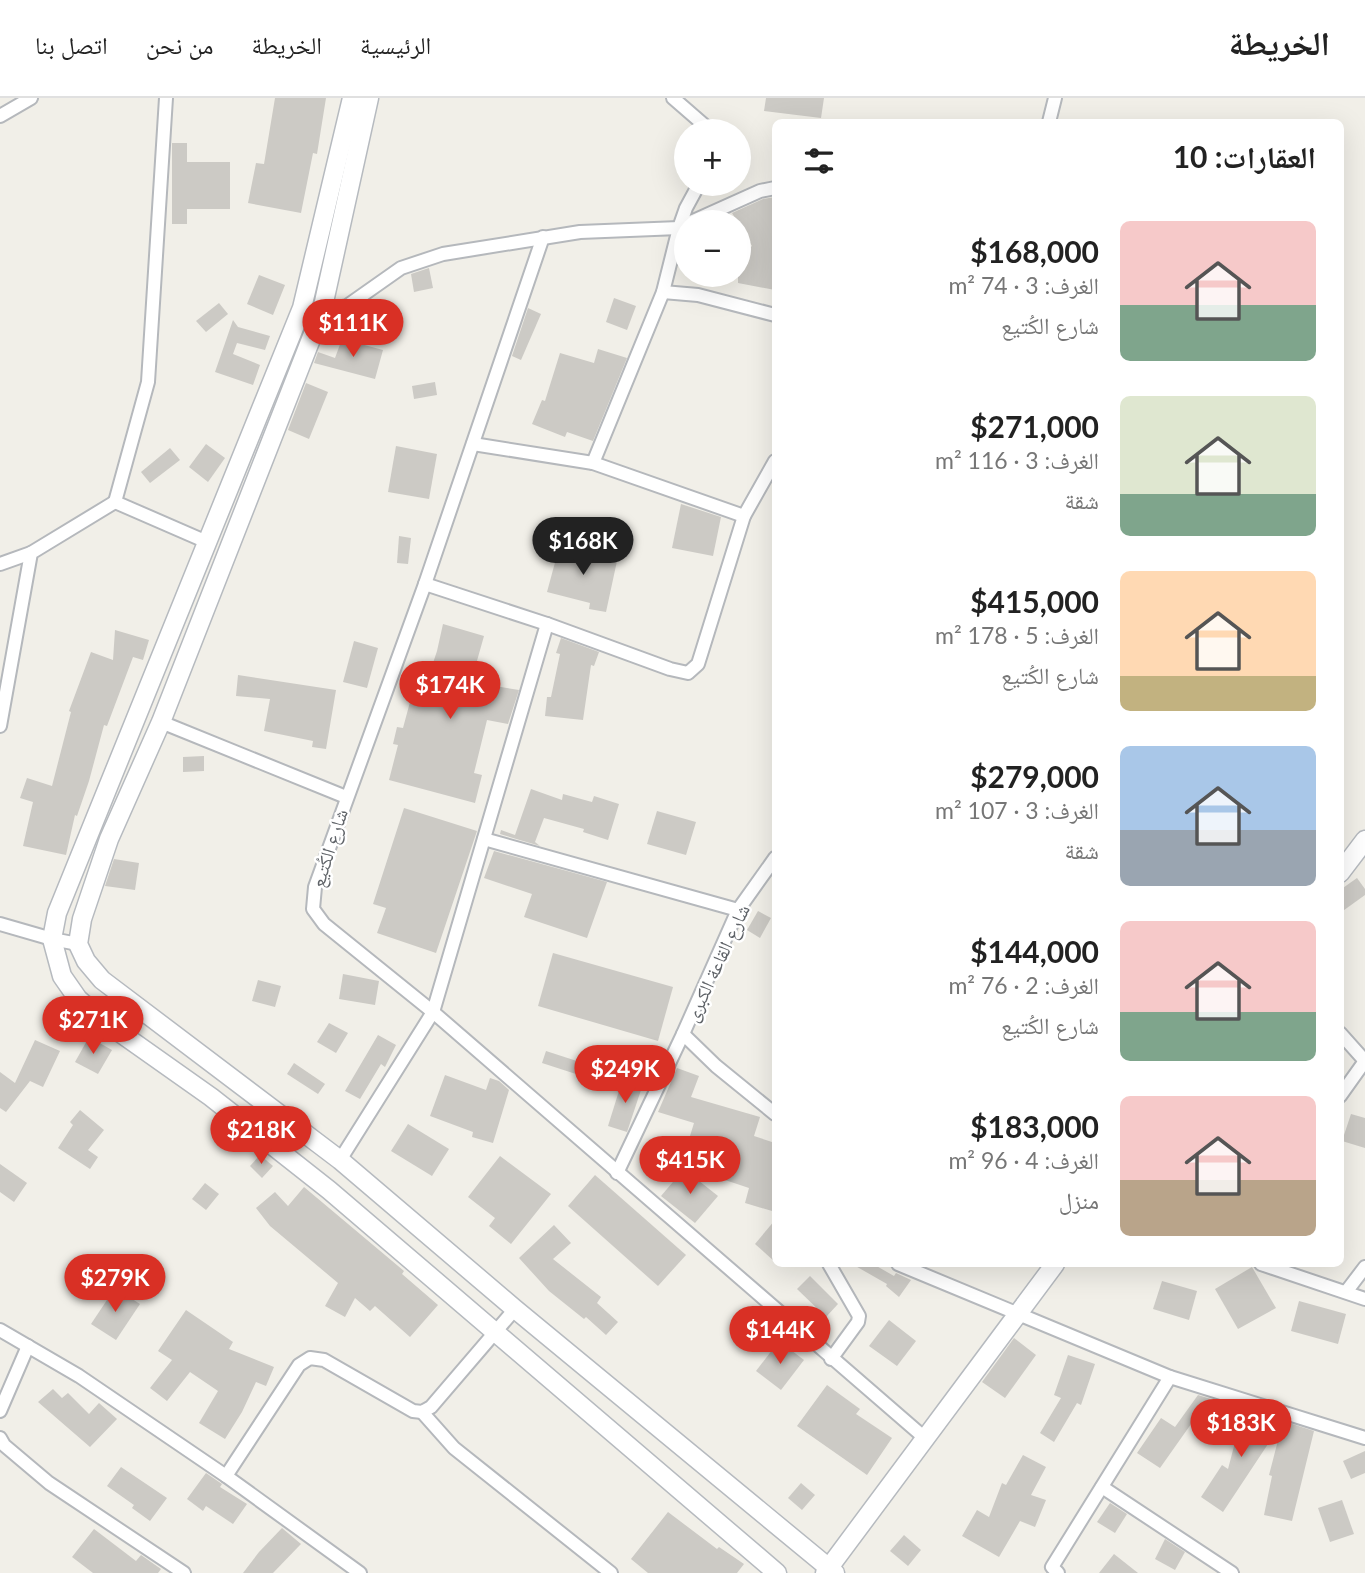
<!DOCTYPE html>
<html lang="ar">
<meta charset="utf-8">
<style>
:root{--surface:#fff;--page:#f6f6f6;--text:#222;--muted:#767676;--line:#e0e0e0;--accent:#d93025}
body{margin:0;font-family:Lato,"Noto Naskh Arabic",sans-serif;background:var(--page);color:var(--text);direction:rtl;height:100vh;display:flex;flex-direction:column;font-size:26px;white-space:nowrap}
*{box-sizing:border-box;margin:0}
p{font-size:23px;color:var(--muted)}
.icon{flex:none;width:38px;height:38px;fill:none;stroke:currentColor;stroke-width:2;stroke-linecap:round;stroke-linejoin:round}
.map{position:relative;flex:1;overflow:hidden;direction:ltr}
.sheet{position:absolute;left:772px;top:21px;width:572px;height:1148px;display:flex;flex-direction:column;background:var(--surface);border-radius:10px;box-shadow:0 7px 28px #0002;direction:rtl}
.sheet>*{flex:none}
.fabs{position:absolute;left:674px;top:21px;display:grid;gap:14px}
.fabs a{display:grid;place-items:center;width:77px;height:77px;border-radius:50%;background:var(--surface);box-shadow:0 7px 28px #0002;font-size:35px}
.price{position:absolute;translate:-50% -60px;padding:0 16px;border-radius:24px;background:var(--accent);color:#fff;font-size:23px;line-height:46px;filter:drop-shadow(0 2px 4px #0008)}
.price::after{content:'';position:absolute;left:50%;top:42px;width:21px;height:16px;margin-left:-10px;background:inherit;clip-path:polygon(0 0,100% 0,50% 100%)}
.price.selected{background:#222;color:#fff}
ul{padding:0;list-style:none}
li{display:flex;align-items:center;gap:21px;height:175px;padding:0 28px}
li span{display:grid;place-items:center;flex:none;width:196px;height:140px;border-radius:10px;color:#555}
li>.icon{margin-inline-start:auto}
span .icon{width:84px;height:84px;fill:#fffc;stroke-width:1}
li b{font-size:30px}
h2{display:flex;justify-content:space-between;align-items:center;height:84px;padding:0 28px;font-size:30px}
header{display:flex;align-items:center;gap:42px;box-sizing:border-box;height:98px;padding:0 35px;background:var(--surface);border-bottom:2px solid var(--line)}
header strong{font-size:33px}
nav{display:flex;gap:38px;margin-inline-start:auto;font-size:24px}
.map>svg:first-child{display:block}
.building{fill:#cccac5}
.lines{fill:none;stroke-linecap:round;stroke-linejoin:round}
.street-casing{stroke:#b5b8bc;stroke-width:16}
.secondary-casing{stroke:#b6babf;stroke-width:21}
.street{stroke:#fff;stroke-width:12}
.secondary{stroke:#fff;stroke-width:18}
.labels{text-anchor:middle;stroke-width:5;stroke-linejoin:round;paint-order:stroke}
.street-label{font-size:19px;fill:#5f6368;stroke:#fff}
</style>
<header>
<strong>الخريطة</strong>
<nav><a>الرئيسية</a><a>الخريطة</a><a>من نحن</a><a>اتصل بنا</a></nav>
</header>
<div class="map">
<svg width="1365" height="1475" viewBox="0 0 1365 1475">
<rect width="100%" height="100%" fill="#f1efe8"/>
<!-- building -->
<g class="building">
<polygon points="275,0 326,0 317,56 313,55 301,115 248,105 256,65 264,66"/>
<polygon points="766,0 824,0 821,20 764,13"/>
<polygon points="172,45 187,45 187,64 230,64 230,111 187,111 187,126 172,126"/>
<polygon points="775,99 775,192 738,185 738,159 752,148 732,115 763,101"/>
<polygon points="429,170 433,190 414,194 411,176"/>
<polygon points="259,177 285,187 273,217 247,206"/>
<polygon points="614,200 636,208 627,232 606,224"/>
<polygon points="219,205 228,216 206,234 196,223"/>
<polygon points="528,210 541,216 521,262 512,258"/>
<polygon points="233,222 238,229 270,238 265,252 237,245 233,256 260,267 253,287 215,274"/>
<polygon points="342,241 383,252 375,281 314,265 318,254 335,260"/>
<polygon points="598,251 627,260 593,343 567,334 565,339 532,326 542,302 545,303 560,255 594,265"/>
<polygon points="435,284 437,297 414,301 412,288"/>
<polygon points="306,285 328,294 309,341 288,332"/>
<polygon points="206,346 225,360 208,384 189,369"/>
<polygon points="396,348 437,356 429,401 388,394"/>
<polygon points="170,350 180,362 150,385 141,374"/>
<polygon points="681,406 721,419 713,458 672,450"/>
<polygon points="399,438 411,440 408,466 397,465"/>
<polygon points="560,446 592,454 591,457 617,463 606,514 589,511 590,505 547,494"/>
<polygon points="443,526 484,538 471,584 519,592 508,626 487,622 474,675 482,677 475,705 389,682 398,647 393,646 397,629 403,630 410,604 419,607 437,553"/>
<polygon points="115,532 149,542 143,562 133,559 107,628 104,627 89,683 77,718 75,717 66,757 23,748 33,704 20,700 27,680 52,688 71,614 69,613 91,554 113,562"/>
<polygon points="561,540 599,554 594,568 591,567 583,622 545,618 547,599 551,599 560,556 556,555"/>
<polygon points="354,543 378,550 367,590 343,584"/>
<polygon points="238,577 336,592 326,651 312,649 313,643 264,633 270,601 236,598"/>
<polygon points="204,658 204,673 183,674 183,659"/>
<polygon points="531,691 562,702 563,696 592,704 594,698 619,706 608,742 583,734 584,731 544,720 535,744 540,748 500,736 501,732 515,737"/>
<polygon points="404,710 477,733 436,855 377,835 386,810 373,806"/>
<polygon points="657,713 696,724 686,757 647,746"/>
<polygon points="494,753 607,784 587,840 524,819 532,796 484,780"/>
<polygon points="114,761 139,765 135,792 105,788"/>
<polygon points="1357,780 1365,791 1365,797 1340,815 1340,792"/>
<polygon points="758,813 771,820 760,840 747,832"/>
<polygon points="553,855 673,889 658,943 538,908"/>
<polygon points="343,876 379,883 375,907 339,901"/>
<polygon points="258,882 281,888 275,909 252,903"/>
<polygon points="329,925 348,935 336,955 317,944"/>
<polygon points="378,937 396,947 385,969 381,966 360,1001 345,993"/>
<polygon points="89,939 112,952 98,976 75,964"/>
<polygon points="35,942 60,953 43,989 30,983 6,1014 0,1010 0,974 15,985"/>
<polygon points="546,953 583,965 579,977 542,965"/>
<polygon points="294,965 325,986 318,996 287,976"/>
<polygon points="677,970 699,978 691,999 760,1019 754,1038 775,1045 775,1102 772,1113 745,1105 749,1090 713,1078 723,1047 690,1038 694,1025 658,1014"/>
<polygon points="445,977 486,992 490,980 499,983 509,992 493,1045 472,1039 473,1034 430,1018"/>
<polygon points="623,980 643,986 627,1034 608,1028"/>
<polygon points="80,1012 104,1032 88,1052 98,1059 90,1071 58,1050 73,1027 70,1024"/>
<polygon points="1351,1016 1365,1020 1365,1050 1342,1043"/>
<polygon points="408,1026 449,1051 432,1078 391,1053"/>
<polygon points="260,1057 273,1068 262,1080 250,1068"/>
<polygon points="500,1058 551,1096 511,1146 489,1128 495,1120 468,1099"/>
<polygon points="0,1066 27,1085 14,1104 0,1094"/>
<polygon points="684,1071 718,1098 695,1125 661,1098"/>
<polygon points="595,1077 686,1157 658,1188 568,1108"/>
<polygon points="205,1085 219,1096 206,1112 192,1101"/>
<polygon points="304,1089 404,1173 402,1176 438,1207 410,1239 375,1208 370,1213 355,1200 345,1219 325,1208 338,1185 270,1128 256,1110 275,1094 288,1108"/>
<polygon points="775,1122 775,1164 755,1146"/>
<polygon points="554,1127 571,1145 553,1161 601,1199 597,1205 618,1224 606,1237 586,1219 584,1221 549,1193 519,1160"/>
<polygon points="852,1166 873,1166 894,1178 896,1175 911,1182 899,1199 886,1188 887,1186"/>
<polygon points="1252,1169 1276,1210 1238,1231 1215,1191"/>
<polygon points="810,1178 838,1206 826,1219 797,1191"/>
<polygon points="1162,1183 1197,1193 1189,1222 1153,1211"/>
<polygon points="115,1190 140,1206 116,1242 91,1226"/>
<polygon points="1299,1203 1346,1216 1338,1246 1291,1233"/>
<polygon points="186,1212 233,1244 229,1251 274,1269 266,1288 256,1284 242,1314 225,1341 199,1325 218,1293 190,1274 167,1303 150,1290 172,1262 158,1253"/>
<polygon points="889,1222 916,1243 897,1268 869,1248"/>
<polygon points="1014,1240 1036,1257 1005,1300 982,1284"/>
<polygon points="779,1243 804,1262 781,1292 756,1273"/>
<polygon points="1068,1257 1095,1266 1081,1307 1077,1305 1054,1344 1040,1335 1061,1300 1054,1297"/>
<polygon points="827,1287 860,1311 856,1316 892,1340 867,1377 797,1328"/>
<polygon points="53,1291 62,1300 68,1295 89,1316 99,1305 117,1321 90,1349 38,1304"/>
<polygon points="1198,1297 1214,1302 1229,1313 1215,1332 1196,1319 1160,1370 1137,1355 1161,1320 1175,1329"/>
<polygon points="1243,1314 1282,1325 1223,1414 1201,1399 1222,1367 1228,1371"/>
<polygon points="1283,1323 1314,1333 1292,1423 1264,1417 1272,1378 1269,1377"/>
<polygon points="1365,1353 1365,1375 1351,1381 1343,1363"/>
<polygon points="1023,1357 1046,1369 1031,1397 1046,1402 1035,1429 1020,1423 999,1459 962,1438 977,1412 989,1419 1002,1385 1006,1387"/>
<polygon points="121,1369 167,1400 150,1423 132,1410 134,1407 107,1388"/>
<polygon points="206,1375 222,1386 220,1389 247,1406 233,1426 206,1408 203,1413 187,1401"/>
<polygon points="801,1385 815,1397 802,1412 788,1400"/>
<polygon points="1342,1402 1354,1436 1330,1444 1318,1410"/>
<polygon points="1110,1405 1127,1416 1115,1435 1097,1424"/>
<polygon points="668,1414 717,1451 719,1449 744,1466 737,1475 648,1475 631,1461"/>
<polygon points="282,1430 301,1446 273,1475 243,1475 259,1454"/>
<polygon points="94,1431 136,1463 141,1457 161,1471 158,1475 93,1475 72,1459"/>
<polygon points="904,1437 921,1452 908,1468 890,1453"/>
<polygon points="1165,1441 1185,1454 1175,1472 1155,1461"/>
<polygon points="1114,1456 1138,1475 1099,1475"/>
</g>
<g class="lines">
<defs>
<g id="street">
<polyline points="166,0 148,284 115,404 207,444"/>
<polyline points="673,0 711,33"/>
<polyline points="0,18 31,0"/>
<polyline points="1049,24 1055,0"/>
<polyline points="691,124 760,93 775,90"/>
<polyline points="663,194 698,197 775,217"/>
<polyline points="322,213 347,208 401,170 443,156 580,134 679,130 686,127"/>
<polyline points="473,346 593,365 744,418"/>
<polyline points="775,363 744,418 698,566 688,575 670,571 547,526 425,486 315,789 313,811 324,826 433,914 926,1341"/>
<polyline points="593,365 663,194 679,130 686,110 699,86"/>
<polyline points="0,466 31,455"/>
<polyline points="425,486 543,139"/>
<polyline points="161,624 346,699"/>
<polyline points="0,628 31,455 115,404"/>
<polyline points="484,741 738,812"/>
<polyline points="0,826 52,841 78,846"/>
<polyline points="1340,935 1365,963"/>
<polyline points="683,936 716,968 775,1016"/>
<polyline points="1340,998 1365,963"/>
<polyline points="340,1062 433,914 547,526"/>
<polyline points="617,1075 683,936 738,812 775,760"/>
<polyline points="829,1166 859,1218 858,1224 831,1261"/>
<polyline points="898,1166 1170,1279 1365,1340"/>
<polyline points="1261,1166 1365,1201"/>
<polyline points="1346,1194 1365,1169"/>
<polyline points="0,1232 79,1278 226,1378 360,1475"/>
<polyline points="0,1313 28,1248"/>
<polyline points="422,1314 454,1350 611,1475"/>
<polyline points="0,1340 4,1347 49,1385 184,1475"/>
<polyline points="226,1378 299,1267 310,1260 324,1262 413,1313 422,1314 431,1309 515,1211"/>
<polyline points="1102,1389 1232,1475"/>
<polyline points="1058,1475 1052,1469 1170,1279"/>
</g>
<g id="secondary">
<polyline points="352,0 302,210 57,815 52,841 62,878 78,901 102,922 211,999 329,1092 777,1475"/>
<polyline points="369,0 322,213 161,624 109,741 82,821 78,846 86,863 102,882 340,1062 515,1211 835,1475"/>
<polyline points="1340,775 1365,742"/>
<polyline points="825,1475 1055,1166"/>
</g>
</defs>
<!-- street casing -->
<use href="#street" class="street-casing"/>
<!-- secondary casing -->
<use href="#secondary" class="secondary-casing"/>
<!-- street -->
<use href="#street" class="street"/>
<!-- secondary -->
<use href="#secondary" class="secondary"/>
</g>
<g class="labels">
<!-- street labels -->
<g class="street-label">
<text transform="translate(329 750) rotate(-72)" y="7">شارع الكُتيع</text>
<text transform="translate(717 865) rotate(-65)" y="7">شارع القاعة الكبرى</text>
</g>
</g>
</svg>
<div class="fabs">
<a>+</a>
<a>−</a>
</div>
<b class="price" style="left:353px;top:261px">$111K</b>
<b class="price selected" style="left:583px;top:479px">$168K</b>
<b class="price" style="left:450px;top:623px">$174K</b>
<b class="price" style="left:93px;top:958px">$271K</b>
<b class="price" style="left:625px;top:1007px">$249K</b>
<b class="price" style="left:261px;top:1068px">$218K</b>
<b class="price" style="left:690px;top:1098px">$415K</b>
<b class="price" style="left:115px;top:1216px">$279K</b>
<b class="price" style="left:780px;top:1268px">$144K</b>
<b class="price" style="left:1241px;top:1361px">$183K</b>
<section class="sheet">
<h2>العقارات: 10<svg class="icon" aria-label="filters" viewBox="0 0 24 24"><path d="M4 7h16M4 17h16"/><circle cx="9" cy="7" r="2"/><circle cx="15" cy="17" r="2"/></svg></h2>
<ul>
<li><span style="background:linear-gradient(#f6c9c9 60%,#7fa58c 0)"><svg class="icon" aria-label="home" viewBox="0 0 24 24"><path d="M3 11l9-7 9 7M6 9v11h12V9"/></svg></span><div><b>$168,000</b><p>الغرف: 3 · 74 m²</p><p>شارع الكُتيع</p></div></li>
<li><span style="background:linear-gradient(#dfe7d0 70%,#7fa58c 0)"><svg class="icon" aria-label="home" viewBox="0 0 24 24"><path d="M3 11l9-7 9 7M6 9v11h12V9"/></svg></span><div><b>$271,000</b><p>الغرف: 3 · 116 m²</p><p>شقة</p></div></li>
<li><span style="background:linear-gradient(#ffd9b3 75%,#c2b280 0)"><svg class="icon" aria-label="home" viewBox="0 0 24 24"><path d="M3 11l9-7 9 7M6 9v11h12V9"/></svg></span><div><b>$415,000</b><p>الغرف: 5 · 178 m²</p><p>شارع الكُتيع</p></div></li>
<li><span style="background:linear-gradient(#a9c7e8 60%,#9aa5b1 0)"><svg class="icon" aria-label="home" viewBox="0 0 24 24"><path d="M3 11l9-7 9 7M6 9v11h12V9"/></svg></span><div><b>$279,000</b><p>الغرف: 3 · 107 m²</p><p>شقة</p></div></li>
<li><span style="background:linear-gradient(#f6c9c9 65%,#7fa58c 0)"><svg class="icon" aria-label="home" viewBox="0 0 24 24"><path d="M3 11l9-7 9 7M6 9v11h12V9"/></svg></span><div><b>$144,000</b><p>الغرف: 2 · 76 m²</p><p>شارع الكُتيع</p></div></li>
<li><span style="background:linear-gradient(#f6c9c9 60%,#b9a48a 0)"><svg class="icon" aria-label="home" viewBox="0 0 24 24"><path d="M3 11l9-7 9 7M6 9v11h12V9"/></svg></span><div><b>$183,000</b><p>الغرف: 4 · 96 m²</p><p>منزل</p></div></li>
</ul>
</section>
</div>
